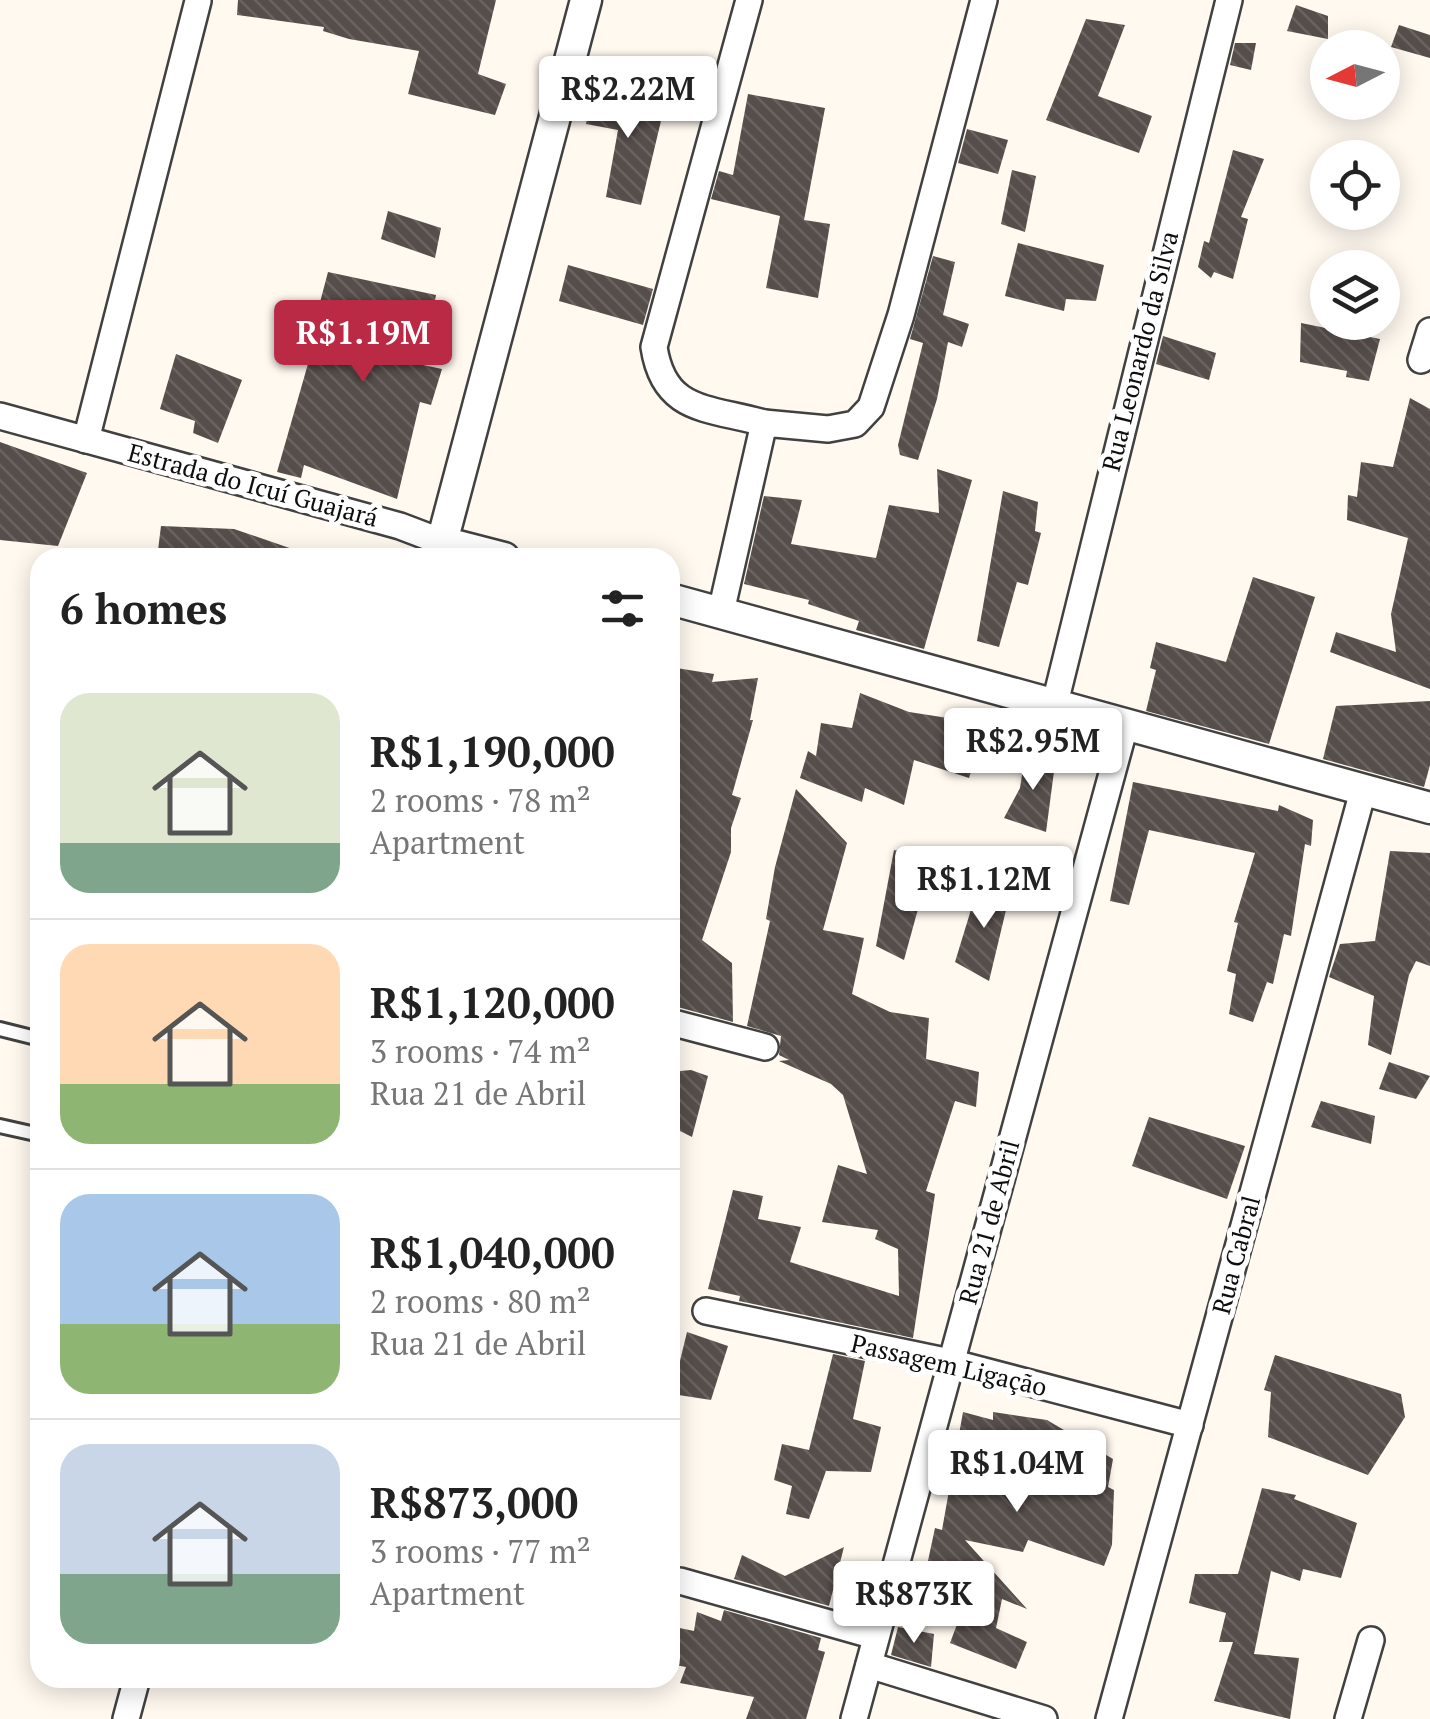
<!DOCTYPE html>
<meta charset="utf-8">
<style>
:root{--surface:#fff;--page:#f2f2f2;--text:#222;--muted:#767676;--line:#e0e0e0;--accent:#ba2a45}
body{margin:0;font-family:"PT Serif",serif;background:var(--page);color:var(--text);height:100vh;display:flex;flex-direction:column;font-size:38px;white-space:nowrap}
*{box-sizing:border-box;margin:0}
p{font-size:32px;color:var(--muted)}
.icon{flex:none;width:55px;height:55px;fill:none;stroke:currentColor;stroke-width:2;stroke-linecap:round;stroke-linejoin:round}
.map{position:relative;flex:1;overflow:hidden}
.side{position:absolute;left:30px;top:548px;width:650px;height:1140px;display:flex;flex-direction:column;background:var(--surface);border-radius:30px;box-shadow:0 5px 25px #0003}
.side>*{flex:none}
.needle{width:65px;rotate:264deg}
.buttons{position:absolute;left:1310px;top:30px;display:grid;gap:20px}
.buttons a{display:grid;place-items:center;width:90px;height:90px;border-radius:50%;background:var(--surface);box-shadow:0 5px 25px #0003;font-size:50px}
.price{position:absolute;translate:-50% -85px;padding:0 22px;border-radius:10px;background:#fff;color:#222;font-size:32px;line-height:65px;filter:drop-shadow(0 2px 5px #0008)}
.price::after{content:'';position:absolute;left:50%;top:60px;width:30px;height:22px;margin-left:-15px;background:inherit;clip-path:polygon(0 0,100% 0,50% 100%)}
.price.active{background:var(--accent);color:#fff}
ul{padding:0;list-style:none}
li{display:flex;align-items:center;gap:30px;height:250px;padding:0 30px}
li+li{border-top:2px solid var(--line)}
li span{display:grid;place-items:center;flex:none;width:280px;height:200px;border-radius:30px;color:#555}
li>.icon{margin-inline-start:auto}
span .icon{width:120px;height:120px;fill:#fffc;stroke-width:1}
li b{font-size:42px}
h2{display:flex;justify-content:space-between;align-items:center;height:120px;padding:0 30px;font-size:42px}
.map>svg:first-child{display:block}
.building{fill:url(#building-back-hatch)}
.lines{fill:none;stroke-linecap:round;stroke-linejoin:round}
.service-casing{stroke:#414141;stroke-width:18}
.minor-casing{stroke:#414141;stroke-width:30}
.tertiary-casing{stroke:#414141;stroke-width:35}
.service{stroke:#fff;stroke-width:12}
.minor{stroke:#fff;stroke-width:25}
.tertiary{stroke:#fff;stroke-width:30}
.labels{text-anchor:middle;stroke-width:10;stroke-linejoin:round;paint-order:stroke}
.street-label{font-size:25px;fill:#0e0e0e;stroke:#fff}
</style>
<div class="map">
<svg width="1430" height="1719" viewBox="0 0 1430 1719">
<defs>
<pattern id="building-back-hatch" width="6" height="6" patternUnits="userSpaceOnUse" patternTransform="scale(2.5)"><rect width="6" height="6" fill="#564e4b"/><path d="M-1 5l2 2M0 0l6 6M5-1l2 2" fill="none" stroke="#696361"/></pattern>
</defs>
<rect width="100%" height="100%" fill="#fff9f0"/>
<!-- building -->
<g class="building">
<polygon points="238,0 496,0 478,74 506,84 495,115 408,94 419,51 349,39 323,31 324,27 237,15"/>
<polygon points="1296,5 1328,16 1328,39 1287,31"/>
<polygon points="1086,19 1125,25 1098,96 1152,116 1139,153 1046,120"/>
<polygon points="1399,25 1430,35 1430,58 1391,47"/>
<polygon points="1235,43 1256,43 1251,70 1230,65"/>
<polygon points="592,90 665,104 641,205 606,197 618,130 586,124"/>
<polygon points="748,94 825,108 804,220 830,224 818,298 766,288 780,216 711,199 719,171 733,175"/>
<polygon points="967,129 1008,140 998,174 958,163"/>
<polygon points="1233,150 1264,159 1241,217 1248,219 1233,279 1214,272 1211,278 1198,267 1204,241 1209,243"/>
<polygon points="1012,170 1036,176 1025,232 1001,224"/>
<polygon points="388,211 441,228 435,258 381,239"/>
<polygon points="1018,243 1104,265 1096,301 1066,299 1064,311 1005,296"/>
<polygon points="933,256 955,262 943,315 969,324 962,347 948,342 937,399 918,460 900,455 898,445 923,343 910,339"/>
<polygon points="568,265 653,289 643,325 559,301"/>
<polygon points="328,272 436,295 423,365 442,369 431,405 420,402 397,499 304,465 301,478 277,472 324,308 319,306"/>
<polygon points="1301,323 1380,339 1369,381 1346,377 1347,371 1300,362"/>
<polygon points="1163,336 1216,353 1209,380 1156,364"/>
<polygon points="176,354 242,380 218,443 193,433 195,421 160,409"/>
<polygon points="1410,398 1430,409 1430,689 1330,652 1336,632 1396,652 1391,614 1408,538 1347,520 1348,495 1357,497 1361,462 1393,467"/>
<polygon points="0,442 87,473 58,546 0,540"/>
<polygon points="937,469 972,480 924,649 856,630 859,621 808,604 809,600 744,584 764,496 802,500 791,544 876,558 889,505 939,513"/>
<polygon points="1003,491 1038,502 1035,531 1041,533 1028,585 1017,582 999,647 977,641"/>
<polygon points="161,526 234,529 304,553 303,558 157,558"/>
<polygon points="1253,577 1315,597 1269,744 1146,711 1156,670 1150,668 1156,642 1226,662"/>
<polygon points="670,667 714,674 712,682 758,678 750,720 753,720 732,795 741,798 731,828 731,852 702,940 732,963 733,1022 670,1005"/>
<polygon points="860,693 909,712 987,724 969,778 914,760 904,805 865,788 862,802 800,778 808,751 816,756 821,723 852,728"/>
<polygon points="1430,701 1430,765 1424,787 1323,759 1336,706"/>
<polygon points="1026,750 1055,764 1046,832 1004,818 1020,788"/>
<polygon points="1133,782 1278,811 1279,805 1313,820 1311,846 1305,844 1291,936 1284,934 1273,984 1267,982 1253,1022 1229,1014 1236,974 1227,971 1238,923 1234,922 1255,853 1149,830 1129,905 1110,901"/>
<polygon points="796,789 847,843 823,930 864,938 852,994 890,1012 929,1018 926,1059 979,1072 976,1107 955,1101 926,1191 935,1194 913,1338 739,1301 740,1296 708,1289 733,1190 763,1196 758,1219 801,1227 790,1262 899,1296 898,1249 875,1239 878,1230 822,1222 838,1165 867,1174 843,1095 831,1084 779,1061 789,1060 779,1055 781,1036 747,1026 770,921 766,919 775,867"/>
<polygon points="894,850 932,858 904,960 876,946"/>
<polygon points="1390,851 1430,853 1430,966 1416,961 1409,975 1391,1055 1368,1045 1374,996 1329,977 1340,944 1375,941"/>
<polygon points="1012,885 989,981 955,962 977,890"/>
<polygon points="1389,1062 1430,1076 1416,1099 1379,1089"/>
<polygon points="691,1070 708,1076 692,1137 670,1126 670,1072"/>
<polygon points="1321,1101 1375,1116 1371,1144 1311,1127"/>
<polygon points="1149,1117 1245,1146 1227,1199 1132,1166"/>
<polygon points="687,1332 728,1346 711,1400 672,1394"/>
<polygon points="833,1354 865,1361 853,1419 881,1427 871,1472 826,1471 809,1519 786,1514 792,1486 774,1480 782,1444 809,1450"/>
<polygon points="1275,1355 1401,1394 1405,1417 1368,1475 1268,1437 1271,1392 1264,1390"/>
<polygon points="963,1412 993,1420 993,1412 1047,1420 1113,1459 1108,1487 1114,1490 1112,1545 1104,1566 1028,1540 1023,1552 965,1540 1027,1609 1002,1599 996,1628 1027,1642 1016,1669 950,1643 971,1587 926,1570 935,1528 942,1530"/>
<polygon points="1262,1488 1296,1495 1294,1499 1357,1523 1341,1578 1303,1569 1300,1581 1271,1571 1254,1654 1299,1658 1290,1719 1214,1701 1233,1642 1219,1642 1226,1613 1189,1603 1195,1574 1238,1574"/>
<polygon points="844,1547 829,1606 734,1579 742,1555 785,1576"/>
<polygon points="724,1610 821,1638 818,1650 825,1652 806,1719 746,1719 754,1697 680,1683 686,1667 670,1664 670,1626 694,1631 697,1612 721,1621"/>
<polygon points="898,1627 934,1634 931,1667 891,1655"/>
</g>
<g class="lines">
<defs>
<g id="service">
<polyline points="0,1029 40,1039"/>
<polyline points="0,1126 40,1135"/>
</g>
<g id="minor">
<path d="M749,0L654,347C664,413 708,407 764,423"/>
<polyline points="1421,360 1430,331"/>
<polyline points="0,416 400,526 442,542 437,558"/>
<polyline points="86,440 198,1"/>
<polyline points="721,612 764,423 828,429 855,424 871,407 901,315 984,0"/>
<polyline points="1055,703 1229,0"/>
<polyline points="670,1022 765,1047"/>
<polyline points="706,1311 950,1362 1190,1425"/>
<polyline points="680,1581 875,1636"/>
<polyline points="869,1665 1044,1719"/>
<polyline points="126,1719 137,1678"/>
<polyline points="854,1719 1125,726"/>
<polyline points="1109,1719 1363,791"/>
<polyline points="1348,1719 1371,1640"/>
</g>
<g id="tertiary">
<polyline points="504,558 442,542 586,0"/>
<polyline points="670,599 1430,808"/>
</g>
</defs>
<!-- service casing -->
<use href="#service" class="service-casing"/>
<!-- minor casing -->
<use href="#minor" class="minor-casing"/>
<!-- tertiary casing -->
<use href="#tertiary" class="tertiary-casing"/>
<!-- service -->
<use href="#service" class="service"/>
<!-- minor -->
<use href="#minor" class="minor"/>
<!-- tertiary -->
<use href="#tertiary" class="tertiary"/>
</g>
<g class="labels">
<!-- street labels -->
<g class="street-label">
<text transform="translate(1140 351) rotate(-76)" y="9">Rua Leonardo da Silva</text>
<text transform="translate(253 485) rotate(15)" y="9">Estrada do Icuí Guajará</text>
<text transform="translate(989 1222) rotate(-75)" y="9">Rua 21 de Abril</text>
<text transform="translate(1236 1255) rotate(-75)" y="9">Rua Cabral</text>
<text transform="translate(949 1365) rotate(13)" y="9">Passagem Ligação</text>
</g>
</g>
</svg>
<div class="buttons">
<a><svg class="needle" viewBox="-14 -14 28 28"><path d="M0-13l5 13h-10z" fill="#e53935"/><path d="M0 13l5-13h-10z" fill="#767676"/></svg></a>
<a><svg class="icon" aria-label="locate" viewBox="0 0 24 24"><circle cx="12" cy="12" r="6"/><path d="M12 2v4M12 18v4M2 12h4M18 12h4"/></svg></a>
<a><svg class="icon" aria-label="layers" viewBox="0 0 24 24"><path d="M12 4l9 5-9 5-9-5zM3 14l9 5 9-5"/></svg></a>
</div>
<b class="price" style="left:628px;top:141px">R$2.22M</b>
<b class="price active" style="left:363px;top:385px">R$1.19M</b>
<b class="price" style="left:1033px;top:793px">R$2.95M</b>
<b class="price" style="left:984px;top:931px">R$1.12M</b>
<b class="price" style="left:1017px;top:1515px">R$1.04M</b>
<b class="price" style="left:914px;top:1646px">R$873K</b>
<section class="side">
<h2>6 homes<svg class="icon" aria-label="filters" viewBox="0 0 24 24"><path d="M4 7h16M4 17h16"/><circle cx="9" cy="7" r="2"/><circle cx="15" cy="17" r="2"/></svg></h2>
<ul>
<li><span style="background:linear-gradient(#dfe7d0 75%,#7fa58c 0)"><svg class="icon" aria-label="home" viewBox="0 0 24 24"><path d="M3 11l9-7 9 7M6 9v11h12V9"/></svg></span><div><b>R$1,190,000</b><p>2 rooms · 78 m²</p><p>Apartment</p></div></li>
<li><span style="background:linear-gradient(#ffd9b3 70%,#8fb573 0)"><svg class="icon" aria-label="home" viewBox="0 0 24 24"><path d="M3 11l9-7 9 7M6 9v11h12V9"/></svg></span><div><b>R$1,120,000</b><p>3 rooms · 74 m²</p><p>Rua 21 de Abril</p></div></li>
<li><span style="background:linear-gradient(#a9c7e8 65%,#8fb573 0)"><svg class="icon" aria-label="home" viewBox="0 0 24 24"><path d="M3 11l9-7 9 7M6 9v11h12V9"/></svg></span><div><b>R$1,040,000</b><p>2 rooms · 80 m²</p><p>Rua 21 de Abril</p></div></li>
<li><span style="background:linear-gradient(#c9d6e8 65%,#7fa58c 0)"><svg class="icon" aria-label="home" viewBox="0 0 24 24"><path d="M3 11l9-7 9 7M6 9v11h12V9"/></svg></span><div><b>R$873,000</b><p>3 rooms · 77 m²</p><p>Apartment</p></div></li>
</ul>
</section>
</div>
